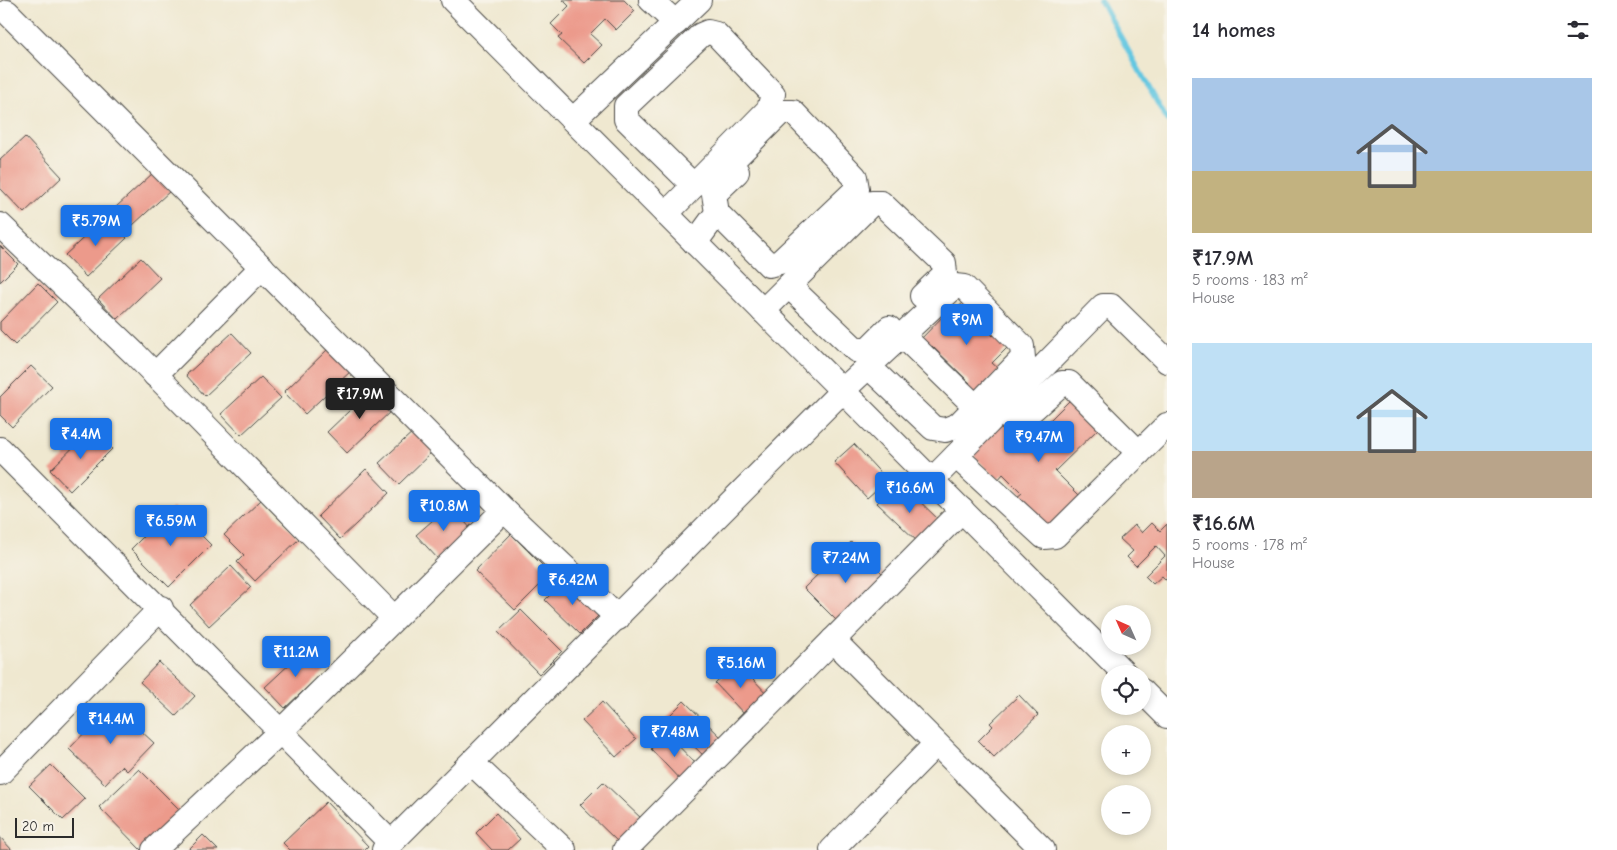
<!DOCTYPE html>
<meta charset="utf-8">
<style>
:root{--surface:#fff;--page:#f2f2f3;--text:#2b2b33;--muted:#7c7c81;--accent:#1a73e8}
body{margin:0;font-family:"Comic Neue",sans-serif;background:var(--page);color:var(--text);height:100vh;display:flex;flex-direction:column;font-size:19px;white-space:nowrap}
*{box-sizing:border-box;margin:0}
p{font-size:16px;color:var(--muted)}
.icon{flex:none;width:28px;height:28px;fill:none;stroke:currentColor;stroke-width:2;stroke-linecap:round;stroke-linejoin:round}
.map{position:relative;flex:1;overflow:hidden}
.panel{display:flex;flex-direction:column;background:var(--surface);width:450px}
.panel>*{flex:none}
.needle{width:32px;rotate:315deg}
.controls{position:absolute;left:1101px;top:605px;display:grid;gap:10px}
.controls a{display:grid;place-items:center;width:50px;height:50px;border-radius:50%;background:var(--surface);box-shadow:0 2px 8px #0003;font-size:25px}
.scale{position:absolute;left:15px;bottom:12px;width:59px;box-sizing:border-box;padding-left:5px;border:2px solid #2b2b2b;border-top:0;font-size:14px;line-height:18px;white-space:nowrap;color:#2b2b2b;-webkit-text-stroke:4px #f7f3e8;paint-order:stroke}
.price{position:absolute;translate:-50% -42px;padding:0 11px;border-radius:5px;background:var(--accent);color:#fff;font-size:16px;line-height:32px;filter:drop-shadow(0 1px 2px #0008)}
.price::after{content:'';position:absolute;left:50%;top:30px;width:15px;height:11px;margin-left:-8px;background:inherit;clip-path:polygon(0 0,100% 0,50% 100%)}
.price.current{background:#222;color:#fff}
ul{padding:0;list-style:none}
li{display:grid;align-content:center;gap:10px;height:265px;padding:0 25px}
li span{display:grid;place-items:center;height:155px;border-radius:0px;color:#555}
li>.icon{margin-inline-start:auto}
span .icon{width:90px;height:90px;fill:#fffc;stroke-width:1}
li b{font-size:21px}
h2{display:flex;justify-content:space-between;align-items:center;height:60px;padding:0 25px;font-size:21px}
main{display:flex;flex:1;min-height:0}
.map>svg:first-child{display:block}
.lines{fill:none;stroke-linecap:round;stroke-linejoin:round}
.stream{stroke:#63c7e1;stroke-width:5.5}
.building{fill:#ec9a8b}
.minor-casing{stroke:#484744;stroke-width:26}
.minor{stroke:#fff;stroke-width:24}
</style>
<main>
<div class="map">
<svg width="1167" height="850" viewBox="0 0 1167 850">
<rect width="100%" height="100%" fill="#f7f3e8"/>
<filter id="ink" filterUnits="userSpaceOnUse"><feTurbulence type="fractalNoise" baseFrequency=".02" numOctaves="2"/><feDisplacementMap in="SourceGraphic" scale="10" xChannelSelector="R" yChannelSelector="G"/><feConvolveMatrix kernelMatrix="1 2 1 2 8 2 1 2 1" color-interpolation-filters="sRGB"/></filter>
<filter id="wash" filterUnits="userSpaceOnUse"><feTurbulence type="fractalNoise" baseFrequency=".0096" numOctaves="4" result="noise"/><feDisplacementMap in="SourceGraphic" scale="20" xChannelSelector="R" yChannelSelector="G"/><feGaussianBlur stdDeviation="1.12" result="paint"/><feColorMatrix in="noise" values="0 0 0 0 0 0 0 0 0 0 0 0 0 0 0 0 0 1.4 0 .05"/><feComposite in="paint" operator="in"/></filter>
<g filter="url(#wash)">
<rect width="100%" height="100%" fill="#efe8d0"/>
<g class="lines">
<!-- stream -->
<polyline class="stream" points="1100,0 1167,120"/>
</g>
<g id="blocks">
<!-- building -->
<g class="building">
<polygon points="563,0 624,0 635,11 616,30 605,19 590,34 602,45 584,63 558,38 562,35 551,24 569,6"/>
<polygon points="25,137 62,177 24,213 0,188 0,160"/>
<polygon points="153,173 170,191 133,225 116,207"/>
<polygon points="106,217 127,238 86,277 65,255"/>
<polygon points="0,246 18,264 0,282"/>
<polygon points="141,258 160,278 117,319 98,299"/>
<polygon points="38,283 57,302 15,345 0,330 0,322"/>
<polygon points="965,301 985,320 981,324 993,336 997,332 1010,345 992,363 1000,370 973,397 965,389 970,383 932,346 927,351 918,342 950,309 953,312"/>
<polygon points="232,333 251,353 205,396 186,375"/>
<polygon points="330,347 352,370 305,414 284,392"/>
<polygon points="31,366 52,386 12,427 0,415 0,397"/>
<polygon points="261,377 281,398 241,435 221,414"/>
<polygon points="373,388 393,409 347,453 327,432"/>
<polygon points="1071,399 1099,428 1055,471 1082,498 1049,532 1016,498 1022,493 1003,474 998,480 971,453 1004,420 1035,451 1046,440 1038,432"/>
<polygon points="92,429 112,449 70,491 50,470"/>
<polygon points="415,430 434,450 399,484 379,463"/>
<polygon points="854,444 887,480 867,498 834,462"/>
<polygon points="366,469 389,493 340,539 318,516"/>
<polygon points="905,487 941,522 920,544 877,503 887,493 894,499"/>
<polygon points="261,500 299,539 255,581 237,562 244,555 224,535"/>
<polygon points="450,505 472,530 438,559 416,535"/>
<polygon points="173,507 211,545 169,587 131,549"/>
<polygon points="1152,523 1160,531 1167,524 1167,581 1162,576 1153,584 1145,576 1165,556 1156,546 1136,566 1127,557 1133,551 1120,539 1135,525 1142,533"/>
<polygon points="511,534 551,574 515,610 475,571"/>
<polygon points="851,542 888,579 841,625 804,588"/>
<polygon points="231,566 251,587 209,626 190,605"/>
<polygon points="566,579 601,613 580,634 545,600"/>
<polygon points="521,610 562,651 539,674 498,632"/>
<polygon points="308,647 328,668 285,708 265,687"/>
<polygon points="159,662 195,696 176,716 140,682"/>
<polygon points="737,662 768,695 746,716 715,683"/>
<polygon points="1019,695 1038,715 994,757 978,741 993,726 990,723"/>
<polygon points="684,701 725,741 707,759 666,719"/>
<polygon points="602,702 636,739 616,757 582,721"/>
<polygon points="112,704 154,743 127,771 122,766 105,784 69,749"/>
<polygon points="667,734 698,766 682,782 651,749"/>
<polygon points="51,765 85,799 63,820 29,786"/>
<polygon points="139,769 181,811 141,850 99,807"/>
<polygon points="603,782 643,820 620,844 580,805"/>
<polygon points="326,802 368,846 364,850 290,850 283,843"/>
<polygon points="496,813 520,839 508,850 492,850 476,833"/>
<polygon points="203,835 218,850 188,850"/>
<polygon points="0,837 12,850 0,850"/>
</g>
</g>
</g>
<g filter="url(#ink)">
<use href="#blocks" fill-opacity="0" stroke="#484744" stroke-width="1"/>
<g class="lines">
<defs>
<g id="minor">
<polyline points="453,0 1125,674"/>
<polyline points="651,0 676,23"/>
<polyline points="7,12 504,510 618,618"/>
<polyline points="573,120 699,0"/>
<polyline points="666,214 769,109 773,94 716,34 708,32 701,35 626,106 626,119 694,186"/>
<polyline points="0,225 135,354 394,618"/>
<polyline points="695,243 717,213 714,194 737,172 733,165 734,159 781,112 793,112 855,177 857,189 780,262 769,265 717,213"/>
<polyline points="789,286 856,350 869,348 889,328"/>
<polyline points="763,311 872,203 881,203 944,263 945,274 922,296"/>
<polyline points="903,336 976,407"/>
<polyline points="155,375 262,267"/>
<polyline points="1002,410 1009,418 1023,418 1062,383 1069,383 1139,453"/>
<polyline points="0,449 391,843"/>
<polyline points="956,456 1044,537 1055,536 1167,425"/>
<polyline points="932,480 1103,306 1111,306 1167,361"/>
<polyline points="833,640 1043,850"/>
<polyline points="1142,691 1167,716"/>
<polyline points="472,763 564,850"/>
<polyline points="0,773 161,608"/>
<polyline points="154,850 281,731 504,510"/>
<polyline points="384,850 842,391 955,286 964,287 1022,346 1023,358 958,425 945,430 933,428 869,367"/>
<polyline points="625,850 962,510"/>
<polyline points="832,850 936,744"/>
</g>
</defs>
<!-- minor casing -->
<use href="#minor" class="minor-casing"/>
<!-- minor -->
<use href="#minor" class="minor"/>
</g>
</g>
</svg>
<div class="controls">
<a><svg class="needle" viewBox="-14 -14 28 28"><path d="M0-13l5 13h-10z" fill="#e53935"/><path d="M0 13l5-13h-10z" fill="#7c7c81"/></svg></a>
<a><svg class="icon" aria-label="locate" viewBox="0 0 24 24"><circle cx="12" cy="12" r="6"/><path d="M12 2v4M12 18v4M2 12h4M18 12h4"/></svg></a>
<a>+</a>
<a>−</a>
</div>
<div class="scale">20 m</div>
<b class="price" style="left:96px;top:247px">₹5.79M</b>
<b class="price" style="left:967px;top:346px">₹9M</b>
<b class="price current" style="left:360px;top:420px">₹17.9M</b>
<b class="price" style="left:81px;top:460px">₹4.4M</b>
<b class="price" style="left:1039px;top:463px">₹9.47M</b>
<b class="price" style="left:910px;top:514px">₹16.6M</b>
<b class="price" style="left:444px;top:532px">₹10.8M</b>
<b class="price" style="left:171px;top:547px">₹6.59M</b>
<b class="price" style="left:846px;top:584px">₹7.24M</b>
<b class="price" style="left:573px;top:606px">₹6.42M</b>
<b class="price" style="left:296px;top:678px">₹11.2M</b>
<b class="price" style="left:741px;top:689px">₹5.16M</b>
<b class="price" style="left:111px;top:745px">₹14.4M</b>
<b class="price" style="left:675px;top:758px">₹7.48M</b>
</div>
<section class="panel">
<h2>14 homes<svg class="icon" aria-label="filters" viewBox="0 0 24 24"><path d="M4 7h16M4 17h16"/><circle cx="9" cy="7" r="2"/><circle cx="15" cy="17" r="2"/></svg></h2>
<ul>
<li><span style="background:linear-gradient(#a9c7e8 60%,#c2b280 0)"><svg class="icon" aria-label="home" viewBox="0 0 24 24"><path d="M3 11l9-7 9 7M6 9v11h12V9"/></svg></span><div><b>₹17.9M</b><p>5 rooms · 183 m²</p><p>House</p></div></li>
<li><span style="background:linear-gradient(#bfe0f5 70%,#b9a48a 0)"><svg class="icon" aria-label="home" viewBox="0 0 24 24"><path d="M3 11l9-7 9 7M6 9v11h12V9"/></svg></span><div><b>₹16.6M</b><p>5 rooms · 178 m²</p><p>House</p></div></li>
</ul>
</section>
</main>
